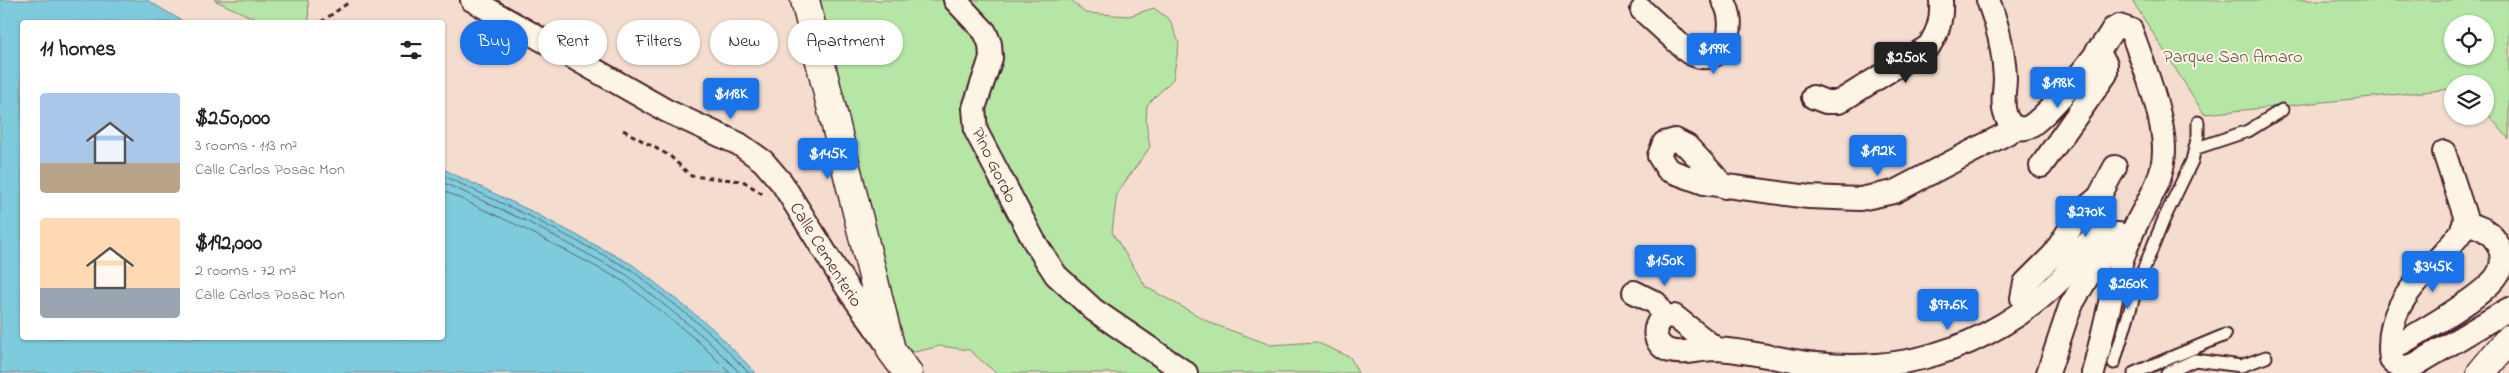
<!DOCTYPE html>
<meta charset="utf-8">
<style>
:root{--surface:#fff;--page:#f6f6f6;--text:#222;--muted:#767676;--accent:#1a73e8}
body{margin:0;font-family:"Indie Flower",sans-serif;background:var(--page);color:var(--text);height:100vh;display:flex;flex-direction:column;font-size:19px;white-space:nowrap}
*{box-sizing:border-box;margin:0}
p{font-size:16px;color:var(--muted)}
.icon{flex:none;width:28px;height:28px;fill:none;stroke:currentColor;stroke-width:2;stroke-linecap:round;stroke-linejoin:round}
.map{position:relative;flex:1;overflow:hidden}
.drawer{position:absolute;left:20px;top:20px;width:425px;height:320px;display:flex;flex-direction:column;background:var(--surface);border-radius:5px;box-shadow:0 1px 4px #0004}
.drawer>*{flex:none}
.top-card{position:absolute;left:460px;top:20px;width:475px;height:45px;display:flex;gap:10px}
.buttons{position:absolute;left:2444px;top:15px;display:grid;gap:10px}
.buttons a{display:grid;place-items:center;width:50px;height:50px;border-radius:50%;background:var(--surface);box-shadow:0 1px 4px #0004;font-size:25px}
.price{position:absolute;translate:-50% -42px;padding:0 11px;border-radius:5px;background:var(--accent);color:#fff;font-size:16px;line-height:32px;filter:drop-shadow(0 1px 2px #0008)}
.price::after{content:'';position:absolute;left:50%;top:30px;width:15px;height:11px;margin-left:-8px;background:inherit;clip-path:polygon(0 0,100% 0,50% 100%)}
.price.current{background:#222;color:#fff}
ul{padding:0;list-style:none}
li{display:flex;align-items:center;gap:15px;height:125px;padding:0 20px}
li span{display:grid;place-items:center;flex:none;width:140px;height:100px;border-radius:5px;color:#555}
li>.icon{margin-inline-start:auto}
span .icon{width:60px;height:60px;fill:#fffc;stroke-width:1}
li b{font-size:21px}
h2{display:flex;justify-content:space-between;align-items:center;height:60px;padding:0 20px;font-size:21px}
.pill{padding:0 18px;border-radius:22px;background:var(--surface);box-shadow:0 1px 4px #0004;font-size:18px;line-height:45px}
.pill.current{background:var(--accent);color:#fff}
.map>svg:first-child{display:block}
.green{fill:#b6e6a6;stroke:#808268;fill-rule:evenodd}
.water{fill:#7ecbdd;stroke:#698696}
.lines{fill:none;stroke-linecap:round;stroke-linejoin:round}
.shore{stroke:#5f6472;stroke-width:1}
.service-casing{stroke:#4a1f2b;stroke-width:15}
.minor-casing{stroke:#4a1f2b;stroke-width:26}
.secondary-casing{stroke:#4a1f2b;stroke-width:31}
.path{stroke:#4a1f2b;stroke-width:3;stroke-dasharray:5 4;stroke-linecap:butt}
.service{stroke:#fcf5e5;stroke-width:11}
.minor{stroke:#fcf5e5;stroke-width:22}
.secondary{stroke:#fcf5e5;stroke-width:28}
.labels{text-anchor:middle;stroke-width:4;stroke-linejoin:round;paint-order:stroke}
.park-label{font-size:18px;fill:#65514a;stroke:#fcf5e5}
.street-label{font-size:18px;fill:#4a1f2b;stroke:#fcf5e5}
</style>
<div class="map">
<svg width="2509" height="373" viewBox="0 0 2509 373">
<rect width="100%" height="100%" fill="#f4ddcf"/>
<filter id="ink" filterUnits="userSpaceOnUse"><feTurbulence type="fractalNoise" baseFrequency=".02" numOctaves="2"/><feDisplacementMap in="SourceGraphic" scale="10" xChannelSelector="R" yChannelSelector="G"/><feConvolveMatrix kernelMatrix="1 2 1 2 8 2 1 2 1" color-interpolation-filters="sRGB"/></filter>
<g filter="url(#ink)">
<!-- green -->
<g class="green">
<polygon points="214,0 308,0 309,20 308,22 262,22"/>
<polygon points="797,0 1071,0 1085,13 1129,16 1154,8 1170,20 1179,43 1173,79 1147,105 1146,121 1150,147 1117,193 1112,232 1146,287 1213,324 1271,345 1316,342 1350,357 1358,373 996,373 969,350 940,346 915,352 896,346"/>
<path d="M2132,0H2509V139L2485,111V84H2452V89L2204,114ZM2452,24H2485V56H2452Z"/>
</g>
<!-- water -->
<polygon class="water" points="0,0 147,0 184,22 22,22 22,338 442,338 443,169 531,211 633,265 712,328 756,373 0,373"/>
<g class="lines">
<!-- shore -->
<g class="shore">
<polyline points="442,175 529,216 630,269 709,332 749,373"/>
<polyline points="442,182 526,221 627,275 704,337 740,373"/>
<polyline points="442,190 523,228 623,281 699,342 730,373"/>
</g>
<defs>
<g id="service">
<polyline points="2197,148 2248,131 2282,110"/>
<polyline points="2114,363 2138,283 2164,219 2192,161 2198,135 2198,122"/>
<polyline points="2134,373 2225,335"/>
<polyline points="2167,373 2195,360 2241,366 2266,357"/>
</g>
<g id="minor">
<path id="s1" d="M472,0L667,111L739,144L763,161L782,183L848,289L886,343"/>
<polyline points="955,0 985,32 990,44 991,58 974,108 976,131 1034,241 1056,275 1094,310 1186,373"/>
<path d="M1988,0C1998,26 2004,50 2005,78C2005,90 2001,104 2006,116C2009,124 2016,130 2026,128C2044,123 2102,48 2113,29L2119,26L2131,30C2143,63 2164,116 2164,150C2164,185 2142,207 2130,238C2113,281 2105,328 2093,373"/>
<path d="M1642,10L1688,52C1724,73 1740,26 1723,0"/>
<path d="M1813,97L1826,102H1839L1929,46C1939,30 1942,19 1941,0"/>
<path d="M2444,152L2465,216C2465,231 2457,238 2448,248C2416,284 2384,307 2391,360C2399,368 2404,370 2415,365L2509,309"/>
<polyline points="2041,166 2106,74 2106,64 2097,51"/>
<polyline points="1725,187 1687,146 1675,140 1664,143 1659,156 1668,170 1704,183 1809,197 1860,199 1894,192 2017,128"/>
<polyline points="1634,292 1656,303 1664,317"/>
<polyline points="2026,307 2022,298 2025,283 2054,254 2080,213 2099,197 2115,167"/>
<path d="M1716,349L1674,316L1664,317C1650,326 1654,346 1670,351C1684,355 1700,349 1715,349C1749,350 1782,361 1816,364C1854,368 1899,366 1936,354C1981,341 2028,313 2061,279C2073,266 2081,244 2097,236C2108,231 2120,235 2130,236"/>
<path d="M2390,350C2413,336 2489,295 2499,272C2503,265 2502,253 2499,246C2491,231 2481,227 2465,223"/>
<polyline points="2048,373 2070,307 2087,278 2118,234"/>
</g>
<g id="secondary">
<polyline points="805,0 891,350 908,373"/>
<polyline points="2481,373 2509,339"/>
</g>
</defs>
<!-- service casing -->
<use href="#service" class="service-casing"/>
<!-- minor casing -->
<use href="#minor" class="minor-casing"/>
<!-- secondary casing -->
<use href="#secondary" class="secondary-casing"/>
<!-- path -->
<g class="path">
<polyline points="321,22 348,3"/>
<polyline points="623,130 670,156 691,176 743,181 764,195"/>
</g>
<!-- service -->
<use href="#service" class="service"/>
<!-- minor -->
<use href="#minor" class="minor"/>
<!-- secondary -->
<use href="#secondary" class="secondary"/>
</g>
</g>
<g class="labels">
<!-- park labels -->
<g class="park-label">
<text x="2233" y="62">Parque San Amaro</text>
</g>
<!-- street labels -->
<g class="street-label">
<text transform="translate(995 165) rotate(64)" y="6">Pino Gordo</text>
<text dy="6" stroke="none"><textPath href="#s1" startOffset="446">Calle Cementerio</textPath></text>
</g>
</g>
</svg>
<div class="buttons">
<a><svg class="icon" aria-label="locate" viewBox="0 0 24 24"><circle cx="12" cy="12" r="6"/><path d="M12 2v4M12 18v4M2 12h4M18 12h4"/></svg></a>
<a><svg class="icon" aria-label="layers" viewBox="0 0 24 24"><path d="M12 4l9 5-9 5-9-5zM3 14l9 5 9-5"/></svg></a>
</div>
<b class="price" style="left:1714px;top:75px">$199K</b>
<b class="price current" style="left:1906px;top:84px">$250K</b>
<b class="price" style="left:2058px;top:109px">$198K</b>
<b class="price" style="left:731px;top:120px">$118K</b>
<b class="price" style="left:1878px;top:177px">$192K</b>
<b class="price" style="left:828px;top:180px">$145K</b>
<b class="price" style="left:2086px;top:238px">$270K</b>
<b class="price" style="left:1665px;top:287px">$150K</b>
<b class="price" style="left:2433px;top:293px">$345K</b>
<b class="price" style="left:2128px;top:310px">$260K</b>
<b class="price" style="left:1948px;top:331px">$97.6K</b>
<div class="top-card">
<a class="pill current">Buy</a>
<a class="pill">Rent</a>
<a class="pill">Filters</a>
<a class="pill">New</a>
<a class="pill">Apartment</a>
</div>
<section class="drawer">
<h2>11 homes<svg class="icon" aria-label="filters" viewBox="0 0 24 24"><path d="M4 7h16M4 17h16"/><circle cx="9" cy="7" r="2"/><circle cx="15" cy="17" r="2"/></svg></h2>
<ul>
<li><span style="background:linear-gradient(#a9c7e8 70%,#b9a48a 0)"><svg class="icon" aria-label="home" viewBox="0 0 24 24"><path d="M3 11l9-7 9 7M6 9v11h12V9"/></svg></span><div><b>$250,000</b><p>3 rooms · 113 m²</p><p>Calle Carlos Posac Mon</p></div></li>
<li><span style="background:linear-gradient(#ffd9b3 70%,#9aa5b1 0)"><svg class="icon" aria-label="home" viewBox="0 0 24 24"><path d="M3 11l9-7 9 7M6 9v11h12V9"/></svg></span><div><b>$192,000</b><p>2 rooms · 72 m²</p><p>Calle Carlos Posac Mon</p></div></li>
</ul>
</section>
</div>
